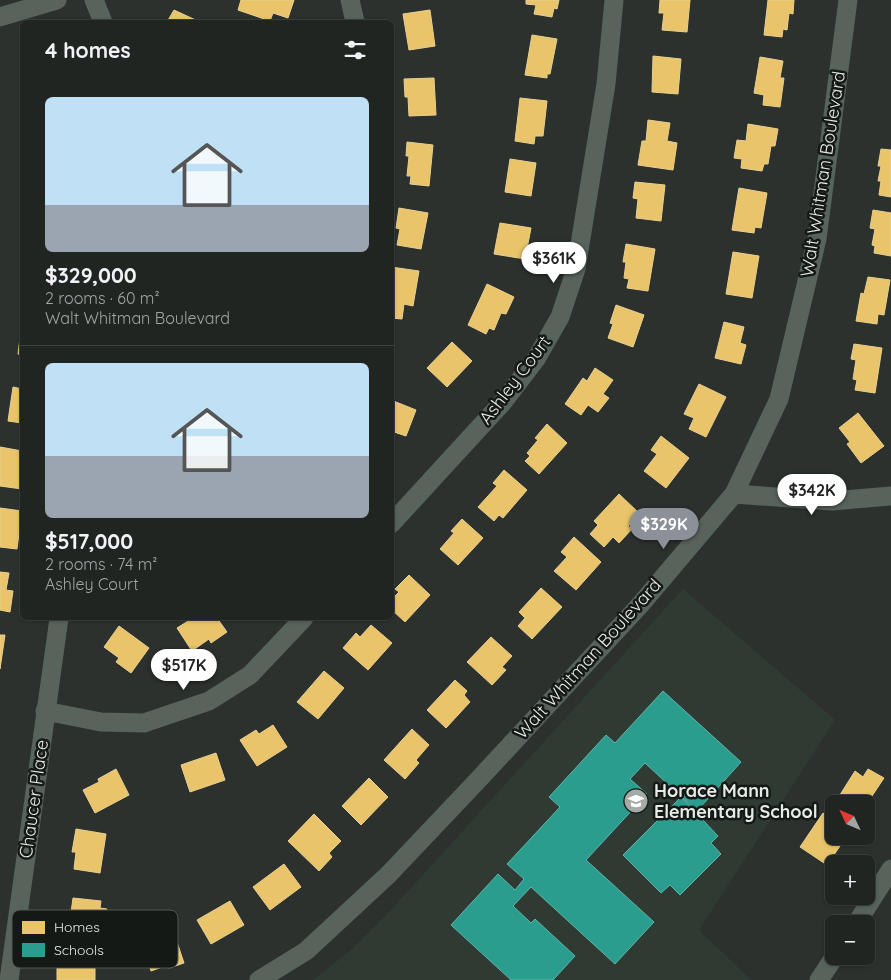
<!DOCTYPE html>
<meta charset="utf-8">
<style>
:root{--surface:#212522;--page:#2d312f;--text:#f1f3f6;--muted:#a2a5a5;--line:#3e4240;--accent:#8c9099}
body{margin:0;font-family:Quicksand,sans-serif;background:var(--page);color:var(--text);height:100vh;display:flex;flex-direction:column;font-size:19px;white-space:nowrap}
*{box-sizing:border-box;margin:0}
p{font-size:16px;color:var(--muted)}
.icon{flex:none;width:28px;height:28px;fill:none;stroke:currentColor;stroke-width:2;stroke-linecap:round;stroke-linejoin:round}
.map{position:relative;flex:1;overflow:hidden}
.details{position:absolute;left:20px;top:20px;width:374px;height:600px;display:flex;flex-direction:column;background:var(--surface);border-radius:8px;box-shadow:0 1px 4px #0004,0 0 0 1px var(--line)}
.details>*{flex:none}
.needle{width:32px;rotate:314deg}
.tools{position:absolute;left:825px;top:795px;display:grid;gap:10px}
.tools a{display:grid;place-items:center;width:50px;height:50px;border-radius:8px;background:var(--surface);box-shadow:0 1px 4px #0004,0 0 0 1px var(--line);font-size:25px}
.price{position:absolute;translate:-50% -42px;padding:0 11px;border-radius:18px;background:#fff;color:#222;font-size:16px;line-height:32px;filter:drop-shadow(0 1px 2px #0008)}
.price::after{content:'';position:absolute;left:50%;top:30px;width:15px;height:11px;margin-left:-8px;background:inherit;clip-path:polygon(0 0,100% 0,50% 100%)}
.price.current{background:var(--accent);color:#fff}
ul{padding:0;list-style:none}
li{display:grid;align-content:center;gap:10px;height:265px;padding:0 25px}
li+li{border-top:1px solid var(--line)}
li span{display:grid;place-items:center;height:155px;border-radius:8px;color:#555}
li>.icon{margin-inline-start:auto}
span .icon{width:90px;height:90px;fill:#fffc;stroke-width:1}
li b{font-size:21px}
h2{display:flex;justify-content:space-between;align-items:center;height:60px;padding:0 25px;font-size:21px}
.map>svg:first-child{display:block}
.built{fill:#2f3b32}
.homes{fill:#e9c46a;stroke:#e8d090}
.schools{fill:#2a9d8f;stroke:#63b4aa}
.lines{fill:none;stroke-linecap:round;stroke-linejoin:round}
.minor{stroke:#58635c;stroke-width:19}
.labels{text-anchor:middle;stroke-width:5;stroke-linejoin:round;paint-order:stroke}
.street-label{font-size:18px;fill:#e7ebe8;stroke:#151916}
.poi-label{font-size:18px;font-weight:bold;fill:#e7ebe8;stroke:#151916;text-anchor:start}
.key{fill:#151916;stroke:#545855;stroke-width:1}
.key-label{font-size:14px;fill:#e7ebe8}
</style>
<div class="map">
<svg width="891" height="980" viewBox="0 0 891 980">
<rect width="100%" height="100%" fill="#2c312e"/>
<!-- built -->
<polygon class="built" points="683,589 835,720 699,930 751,980 313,980 351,950 390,911"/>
<!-- homes -->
<g class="homes">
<polygon points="241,0 294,0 288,18 273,13 270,21 238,10"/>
<polygon points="526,0 559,0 557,9 554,8 552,17 534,14 536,5 526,4"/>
<polygon points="660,0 690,0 687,32 662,30 664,13 659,13"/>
<polygon points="768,0 794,0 793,14 789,13 787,30 783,29 782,37 764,35"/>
<polygon points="174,10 200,22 167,22"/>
<polygon points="430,10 435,46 409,50 403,14"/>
<polygon points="532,35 557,39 550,74 547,74 547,78 525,75"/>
<polygon points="653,56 681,59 678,94 652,92"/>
<polygon points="760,57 783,61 780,78 784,78 780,107 763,105 764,95 754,93"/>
<polygon points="434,78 436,115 409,116 408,97 405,97 404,79"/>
<polygon points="520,98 547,101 543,136 535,136 534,144 515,141"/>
<polygon points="648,120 670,123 667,141 677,143 673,170 638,165 642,141 646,141"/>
<polygon points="748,124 778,129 775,146 771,146 768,164 764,164 762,171 741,168 742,159 734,158 737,140 746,141"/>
<polygon points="407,142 433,145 429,186 410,184 411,176 407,176 409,156 406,156"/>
<polygon points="881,149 891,150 891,197 879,195 881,181 878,181 881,166 878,166"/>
<polygon points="510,159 536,163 531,196 505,192"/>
<polygon points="635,182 665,185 661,221 636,218 638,199 633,198"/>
<polygon points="739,188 767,193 761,228 755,227 754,233 732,230"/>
<polygon points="399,208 428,213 421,249 397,245 400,229 396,228"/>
<polygon points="873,210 891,213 891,256 874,253 875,246 872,245 875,229 870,228"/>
<polygon points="500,223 531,228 525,259 494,254"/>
<polygon points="626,244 655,249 648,291 627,288 629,279 624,278 626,262 623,262"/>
<polygon points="733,252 759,256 752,298 726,294"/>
<polygon points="391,267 419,271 413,306 404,304 402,319 391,318 393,302 391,302"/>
<polygon points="868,277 890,280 884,315 878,314 877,324 856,321 861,293 864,294"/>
<polygon points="487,284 514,297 506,314 501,313 494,330 489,328 486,334 468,325"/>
<polygon points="616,305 644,315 633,347 608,338 613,324 610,323"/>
<polygon points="22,321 22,355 18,354"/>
<polygon points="724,322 744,327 740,343 746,345 741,364 715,358"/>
<polygon points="452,342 472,361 447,387 427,368"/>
<polygon points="854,344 882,348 875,393 855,390 857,380 853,379 856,360 851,359"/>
<polygon points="595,368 613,380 603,394 609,398 598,412 588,405 581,415 565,404 583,378 587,381"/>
<polygon points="699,384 726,397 706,437 689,429 694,418 684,414"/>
<polygon points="13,387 22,389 22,423 8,421"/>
<polygon points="391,400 416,410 406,436 391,431"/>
<polygon points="858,413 884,446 861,463 847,444 850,442 839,428"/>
<polygon points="547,424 567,443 539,474 525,461 530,456 527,453 538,440 535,438"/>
<polygon points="661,436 689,458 666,488 644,471 657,454 651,450"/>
<polygon points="0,447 22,451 22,489 0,486"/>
<polygon points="504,470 527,490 503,518 499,515 494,521 478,507 497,486 493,483"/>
<polygon points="619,494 640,514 628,526 632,529 619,543 613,537 604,547 590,534 598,525 594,521"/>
<polygon points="0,508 22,511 17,549 0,547"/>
<polygon points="462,519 483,538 458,565 440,549 454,533 451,531"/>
<polygon points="574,537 601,562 576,590 554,571 567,557 561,552"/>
<polygon points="0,572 9,573 6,590 13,591 10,612 0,610"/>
<polygon points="409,575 430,595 405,622 391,609 391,600 399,592 395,589"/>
<polygon points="541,588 562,607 532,639 518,626 525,618 519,612"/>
<polygon points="193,618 217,618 227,632 211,643 209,639 192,651 177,628"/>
<polygon points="371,625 392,643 368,670 343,648 356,633 360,637"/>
<polygon points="119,626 149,648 131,673 116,662 119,658 104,647"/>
<polygon points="0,635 5,635 0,669"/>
<polygon points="491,637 512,656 502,667 506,670 492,685 467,662"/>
<polygon points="324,671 344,688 318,719 297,702"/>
<polygon points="455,680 467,691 464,695 470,702 446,728 427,710"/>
<polygon points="273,725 287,747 257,766 240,740 256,730 259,734"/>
<polygon points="412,729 429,745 416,760 419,763 405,779 384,760"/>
<polygon points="216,753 225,780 190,792 181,765"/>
<polygon points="116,769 129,795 95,813 83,790 99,782 98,779"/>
<polygon points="868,769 884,778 866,805 866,804 848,804 838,798 855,771 863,777"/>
<polygon points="369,778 388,797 361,825 342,806"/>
<polygon points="823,813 834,820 834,836 840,836 835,844 840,846 827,865 800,847"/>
<polygon points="314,814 341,841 329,853 332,857 319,871 288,841"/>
<polygon points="76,829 106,834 100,873 74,869 76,852 72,852"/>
<polygon points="284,864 301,887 270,910 253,887"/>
<polygon points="73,898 101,901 100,908 107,909 103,938 62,932 65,912 71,913"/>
<polygon points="230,901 244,925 211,944 197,920"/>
<polygon points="174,933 184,963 169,968 168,965 151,971 142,944"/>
<polygon points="95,967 95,980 57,980 57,968"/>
</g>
<!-- schools -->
<g class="schools">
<polygon points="663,691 741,762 697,811 645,763 630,779 647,794 586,860 654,922 615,964 531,887 513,906 531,923 535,919 575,956 553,980 511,980 451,925 498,874 515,890 524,879 507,864 560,807 549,797 606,735 615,743"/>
<polygon points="681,797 718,836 711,843 721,854 680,895 670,885 661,893 623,855"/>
</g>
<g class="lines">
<!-- minor -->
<g class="minor">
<polyline points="94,0 103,22"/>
<polyline points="350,0 355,22"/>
<polyline points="0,17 57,0"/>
<polyline points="734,494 832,501 891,496"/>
<polyline points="391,524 503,402 536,359 560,317 576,269 606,84 614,0"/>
<polyline points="45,711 101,722 144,723 209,701 250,675 304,618"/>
<polyline points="856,924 891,869"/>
<polyline points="9,980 59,618"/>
<polyline points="259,980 306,951 388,875 479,779 640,605 734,494 779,399 817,239 848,0"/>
<polyline points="819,980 835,956"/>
</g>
</g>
<!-- icons -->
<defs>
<symbol id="school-disc" viewBox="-11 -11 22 22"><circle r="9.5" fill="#a6aaa7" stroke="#151916"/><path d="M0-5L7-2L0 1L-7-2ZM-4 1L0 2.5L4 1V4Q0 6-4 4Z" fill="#fff"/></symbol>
</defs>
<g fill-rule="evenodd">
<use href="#school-disc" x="622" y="787" width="28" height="28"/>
</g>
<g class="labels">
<!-- street labels -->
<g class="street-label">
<text transform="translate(823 174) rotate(-81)" y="6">Walt Whitman Boulevard</text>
<text transform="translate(515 380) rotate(-53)" y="6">Ashley Court</text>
<text transform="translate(588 659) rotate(-48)" y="6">Walt Whitman Boulevard</text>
<text transform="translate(34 799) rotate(-82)" y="6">Chaucer Place</text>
</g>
<!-- poi labels -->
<g class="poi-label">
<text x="654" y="797">Horace Mann<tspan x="654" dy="21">Elementary School</tspan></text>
</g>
</g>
<!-- legend -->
<rect x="12" y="910" width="166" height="58" rx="8" class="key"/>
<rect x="22" y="921" width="23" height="13" fill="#e9c46a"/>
<rect x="22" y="943" width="23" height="14" fill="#2a9d8f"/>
<g class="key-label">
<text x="54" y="932">Homes</text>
<text x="54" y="955">Schools</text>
</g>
</svg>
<div class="tools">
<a><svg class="needle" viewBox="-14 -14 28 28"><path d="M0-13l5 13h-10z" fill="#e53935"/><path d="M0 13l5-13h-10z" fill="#a2a5a5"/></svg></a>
<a>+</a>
<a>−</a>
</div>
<b class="price" style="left:554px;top:284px">$361K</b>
<b class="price" style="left:812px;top:516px">$342K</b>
<b class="price current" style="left:664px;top:550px">$329K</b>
<b class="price" style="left:184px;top:691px">$517K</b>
<section class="details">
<h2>4 homes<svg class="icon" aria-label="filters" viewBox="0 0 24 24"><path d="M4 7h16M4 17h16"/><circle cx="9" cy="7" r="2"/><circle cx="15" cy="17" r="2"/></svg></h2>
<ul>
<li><span style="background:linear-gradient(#bfe0f5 70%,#9aa5b1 0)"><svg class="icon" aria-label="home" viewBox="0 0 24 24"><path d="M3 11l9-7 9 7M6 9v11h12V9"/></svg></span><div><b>$329,000</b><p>2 rooms · 60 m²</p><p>Walt Whitman Boulevard</p></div></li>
<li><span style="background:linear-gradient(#bfe0f5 60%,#9aa5b1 0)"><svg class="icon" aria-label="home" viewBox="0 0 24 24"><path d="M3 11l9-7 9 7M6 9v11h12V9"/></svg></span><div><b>$517,000</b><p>2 rooms · 74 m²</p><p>Ashley Court</p></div></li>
</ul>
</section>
</div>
